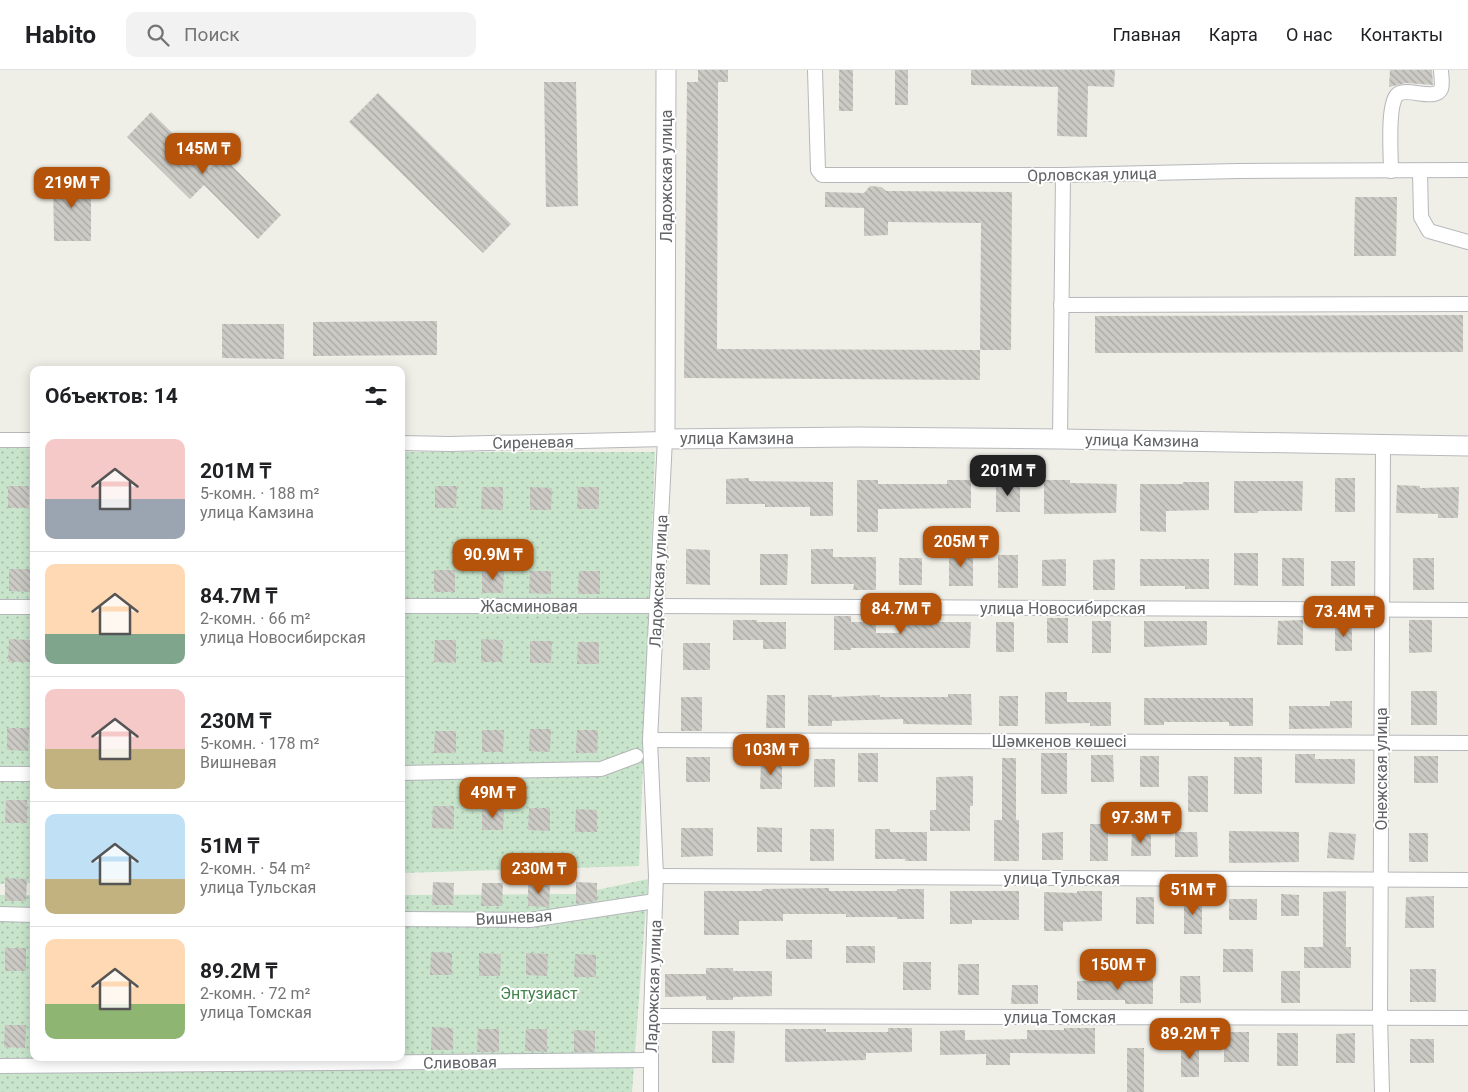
<!DOCTYPE html>
<html lang="ru">
<meta charset="utf-8">
<style>
:root{--surface:#fff;--page:#f2f2f2;--text:#202124;--muted:#757577;--line:#e0e0e0;--accent:#b45309}
body{margin:0;font-family:Roboto,sans-serif;background:var(--page);color:var(--text);height:100vh;display:flex;flex-direction:column;font-size:19px;white-space:nowrap}
*{box-sizing:border-box;margin:0}
p{font-size:16px;color:var(--muted)}
.icon{flex:none;width:28px;height:28px;fill:none;stroke:currentColor;stroke-width:2;stroke-linecap:round;stroke-linejoin:round}
.map{position:relative;flex:1;overflow:hidden}
.details{position:absolute;left:30px;top:296px;width:375px;height:695px;display:flex;flex-direction:column;background:var(--surface);border-radius:10px;box-shadow:0 2px 12px #0003}
.details>*{flex:none}
.price{position:absolute;translate:-50% -42px;padding:0 11px;border-radius:10px;background:var(--accent);color:#fff;font-size:16px;line-height:32px;filter:drop-shadow(0 1px 2px #0008)}
.price::after{content:'';position:absolute;left:50%;top:30px;width:15px;height:11px;margin-left:-8px;background:inherit;clip-path:polygon(0 0,100% 0,50% 100%)}
.price.active{background:#222;color:#fff}
ul{padding:0;list-style:none}
li{display:flex;align-items:center;gap:15px;height:125px;padding:0 15px}
li+li{border-top:1px solid var(--line)}
li span{display:grid;place-items:center;flex:none;width:140px;height:100px;border-radius:10px;color:#555}
li>.icon{margin-inline-start:auto}
span .icon{width:60px;height:60px;fill:#fffc;stroke-width:1}
li b{font-size:21px}
h2{display:flex;justify-content:space-between;align-items:center;height:60px;padding:0 15px;font-size:21px}
header{display:flex;align-items:center;gap:30px;box-sizing:border-box;height:70px;padding:0 25px;background:var(--surface);border-bottom:1px solid var(--line)}
header strong{font-size:24px}
nav{display:flex;gap:28px;margin-inline-start:auto;font-size:18px}
.search{width:350px;height:45px;background:var(--page);display:flex;align-items:center;gap:12px;box-sizing:border-box;padding:0 18px;border-radius:10px;color:var(--muted);font-size:19px}
.map>svg:first-child{display:block}
.garden{fill:url(#garden-dots)}
.building{fill:url(#building-back-hatch)}
.lines{fill:none;stroke-linecap:round;stroke-linejoin:round}
.street-casing{stroke:#b5b7bb;stroke-width:16}
.secondary-casing{stroke:#b7b9bd;stroke-width:21}
.street{stroke:#fff;stroke-width:14}
.secondary{stroke:#fff;stroke-width:19}
.labels{text-anchor:middle;stroke-width:4;stroke-linejoin:round;paint-order:stroke}
.street-label{font-size:16px;fill:#606266;stroke:#fff}
.park-label{font-size:16px;fill:#42834b;stroke:#fff}
</style>
<header>
<strong>Habito</strong>
<div class="search"><svg class="icon" aria-label="search" viewBox="0 0 24 24"><circle cx="10" cy="10" r="6"/><path d="M15 15l6 6"/></svg>Поиск</div>
<nav><a>Главная</a><a>Карта</a><a>О нас</a><a>Контакты</a></nav>
</header>
<div class="map">
<svg width="1468" height="1022" viewBox="0 0 1468 1022">
<defs>
<pattern id="garden-dots" width="8" height="8" patternUnits="userSpaceOnUse" patternTransform="scale(1.25)"><rect width="8" height="8" fill="#c8e4cb"/><path d="M2 2h.1M6 6h.1" fill="none" stroke="#a6bca9" stroke-width="1.8" stroke-linecap="round"/></pattern>
<pattern id="building-back-hatch" width="6" height="6" patternUnits="userSpaceOnUse" patternTransform="scale(1.25)"><rect width="6" height="6" fill="#cbcac4"/><path d="M-1 5l2 2M0 0l6 6M5-1l2 2" fill="none" stroke="#a8a7a3"/></pattern>
</defs>
<rect width="100%" height="100%" fill="#efefe8"/>
<!-- garden -->
<g class="garden">
<polygon points="0,376 34,379 34,813 0,814"/>
<polygon points="401,382 655,382 639,796 401,803"/>
<polygon points="648,809 632,1022 0,1022 0,825 34,825 34,988 401,988 401,825 578,824"/>
</g>
<!-- building -->
<g class="building">
<polygon points="698,0 728,0 728,12 718,12 717,279 980,280 980,310 684,308 687,12 698,12"/>
<rect x="839" y="0" width="14" height="41"/>
<rect x="895" y="0" width="13" height="35"/>
<polygon points="971,0 1115,0 1114,17 1088,16 1087,67 1057,66 1058,17 971,15"/>
<polygon points="1390,0 1432,0 1433,15 1406,13 1389,17"/>
<polygon points="544,12 576,12 578,136 546,137"/>
<polygon points="378,23 511,154 483,183 349,52"/>
<polygon points="151,42 209,99 222,86 281,145 258,169 204,115 190,129 127,67"/>
<polygon points="91,106 91,171 54,171 53,107"/>
<polygon points="870,116 881,117 886,121 1012,122 1011,280 980,280 981,153 888,152 888,165 864,166 864,138 825,137 825,122 864,123"/>
<polygon points="1355,127 1397,127 1396,186 1354,186"/>
<polygon points="1463,245 1463,282 1095,283 1095,246"/>
<polygon points="437,251 437,285 313,286 313,252"/>
<polygon points="222,254 284,254 284,289 222,288"/>
<polygon points="749,408 749,411 833,412 833,446 810,446 810,437 765,437 765,434 726,434 726,409"/>
<rect x="1335" y="408" width="20" height="34"/>
<polygon points="857,410 878,410 878,414 947,414 947,410 971,410 971,438 878,439 878,462 857,462"/>
<polygon points="1044,410 1070,410 1070,413 1117,414 1116,443 1044,444"/>
<polygon points="1234,411 1303,411 1302,441 1258,441 1258,443 1234,443"/>
<rect x="996" y="412" width="24" height="30"/>
<polygon points="1183,412 1209,412 1209,440 1166,441 1166,462 1140,461 1140,414 1183,414"/>
<polygon points="1397,415 1420,416 1420,418 1459,417 1458,448 1438,448 1438,444 1396,443"/>
<rect x="8" y="416" width="21" height="22"/>
<polygon points="435,416 457,416 456,438 435,438"/>
<polygon points="482,417 503,417 503,440 481,439"/>
<polygon points="530,417 552,418 551,440 530,440"/>
<polygon points="578,417 599,417 599,439 577,439"/>
<polygon points="686,479 710,480 710,515 686,514"/>
<polygon points="811,479 833,479 833,487 876,487 876,520 853,520 854,514 811,514"/>
<polygon points="973,479 973,516 949,516 949,480"/>
<polygon points="1234,483 1258,483 1258,516 1234,515"/>
<polygon points="760,484 788,484 787,515 760,515"/>
<rect x="998" y="485" width="20" height="33"/>
<rect x="899" y="488" width="23" height="27"/>
<rect x="1282" y="488" width="22" height="28"/>
<rect x="1413" y="488" width="21" height="32"/>
<polygon points="1066,489 1066,516 1042,516 1042,490"/>
<polygon points="1115,489 1115,520 1093,520 1093,490"/>
<polygon points="1140,489 1209,489 1209,519 1185,519 1185,516 1140,516"/>
<rect x="1331" y="491" width="24" height="25"/>
<polygon points="9,499 31,499 30,522 9,521"/>
<rect x="434" y="500" width="21" height="22"/>
<polygon points="482,500 504,500 503,523 482,523"/>
<polygon points="530,501 551,501 551,524 529,523"/>
<polygon points="579,501 600,501 600,524 578,524"/>
<polygon points="834,546 851,546 851,552 876,552 876,563 899,563 899,552 971,552 970,578 851,578 851,580 834,580"/>
<rect x="1047" y="548" width="21" height="25"/>
<polygon points="733,550 757,550 757,552 786,552 786,579 763,579 763,570 733,570"/>
<polygon points="1303,550 1303,575 1277,575 1278,551"/>
<polygon points="1409,550 1432,550 1432,582 1409,583"/>
<rect x="1092" y="551" width="19" height="32"/>
<polygon points="1144,551 1207,551 1207,575 1144,577"/>
<rect x="996" y="552" width="18" height="30"/>
<polygon points="1352,554 1352,581 1335,581 1335,555"/>
<polygon points="9,569 30,570 30,592 8,592"/>
<polygon points="481,569 503,570 502,592 481,592"/>
<polygon points="435,570 456,570 456,593 434,592"/>
<polygon points="530,571 552,571 551,593 530,593"/>
<polygon points="578,572 599,572 599,594 577,594"/>
<rect x="683" y="573" width="27" height="27"/>
<rect x="1411" y="621" width="26" height="34"/>
<polygon points="1045,622 1067,622 1067,632 1111,632 1111,656 1090,656 1090,653 1045,654"/>
<polygon points="948,624 971,624 972,655 903,654 903,649 832,651 832,656 808,656 808,625 832,625 832,627 880,625 880,627 948,627"/>
<polygon points="767,625 785,625 785,658 766,658"/>
<rect x="999" y="626" width="19" height="30"/>
<rect x="681" y="627" width="21" height="34"/>
<polygon points="1144,628 1253,628 1253,656 1229,656 1229,652 1164,652 1164,655 1144,655"/>
<polygon points="1330,631 1352,631 1352,658 1289,659 1289,636 1330,636"/>
<polygon points="7,658 29,658 28,681 7,680"/>
<polygon points="530,659 551,659 550,682 529,681"/>
<polygon points="482,660 504,660 503,682 482,682"/>
<polygon points="577,660 598,660 597,683 576,683"/>
<polygon points="435,661 456,661 456,683 434,683"/>
<rect x="858" y="683" width="20" height="29"/>
<rect x="1041" y="683" width="26" height="41"/>
<polygon points="1295,684 1315,684 1315,689 1355,689 1355,714 1295,713"/>
<polygon points="1091,685 1113,685 1114,712 1091,712"/>
<rect x="1140" y="686" width="19" height="31"/>
<rect x="1414" y="686" width="24" height="27"/>
<rect x="686" y="687" width="24" height="25"/>
<rect x="1234" y="687" width="28" height="37"/>
<polygon points="1002,688 1016,688 1016,750 1019,750 1019,791 994,791 994,750 1002,750"/>
<rect x="814" y="689" width="21" height="28"/>
<polygon points="761,692 782,692 782,719 760,719"/>
<polygon points="973,706 973,736 970,736 970,761 930,761 930,740 936,740 936,707"/>
<rect x="1188" y="706" width="20" height="36"/>
<polygon points="6,730 27,730 27,753 5,753"/>
<polygon points="433,736 454,736 454,759 432,758"/>
<polygon points="482,737 504,738 503,760 482,760"/>
<polygon points="529,738 550,738 550,761 528,760"/>
<polygon points="576,739 597,740 597,762 575,762"/>
<rect x="1090" y="754" width="18" height="37"/>
<polygon points="757,757 782,758 782,782 757,782"/>
<polygon points="681,758 713,758 713,786 681,787"/>
<rect x="810" y="759" width="24" height="32"/>
<polygon points="875,759 890,759 890,762 927,762 927,791 905,791 905,789 875,789"/>
<polygon points="1229,761 1299,762 1299,792 1229,793"/>
<polygon points="1063,762 1063,790 1042,790 1042,763"/>
<polygon points="1132,762 1151,762 1151,786 1131,786"/>
<polygon points="1175,762 1197,762 1198,787 1175,787"/>
<polygon points="1329,762 1356,764 1354,790 1327,788"/>
<rect x="1409" y="763" width="19" height="29"/>
<polygon points="5,808 27,809 26,831 5,831"/>
<polygon points="433,812 454,813 453,835 432,835"/>
<polygon points="576,812 597,813 597,831 576,834"/>
<polygon points="482,813 503,813 502,836 481,836"/>
<polygon points="528,814 550,814 549,837 528,836"/>
<polygon points="829,818 829,821 897,821 897,819 924,819 924,849 897,849 897,847 846,847 846,844 783,844 783,851 739,851 739,865 704,865 704,821 762,821 762,819"/>
<polygon points="950,821 1019,821 1019,850 972,850 972,854 950,854"/>
<polygon points="1077,821 1102,821 1102,851 1063,852 1063,861 1044,861 1044,822 1077,823"/>
<polygon points="1346,821 1346,877 1351,877 1351,898 1304,898 1304,877 1323,877 1323,822"/>
<polygon points="1281,824 1299,825 1299,846 1281,846"/>
<polygon points="1434,826 1434,858 1405,858 1406,827"/>
<rect x="1136" y="827" width="18" height="27"/>
<rect x="1184" y="827" width="18" height="37"/>
<rect x="1229" y="829" width="28" height="21"/>
<rect x="786" y="870" width="26" height="19"/>
<rect x="846" y="876" width="29" height="17"/>
<rect x="5" y="878" width="21" height="23"/>
<rect x="1223" y="879" width="30" height="23"/>
<polygon points="431,882 452,883 452,905 430,905"/>
<polygon points="479,883 501,884 500,906 479,906"/>
<polygon points="526,883 548,884 547,906 526,905"/>
<polygon points="575,884 596,885 596,907 574,907"/>
<rect x="903" y="892" width="28" height="28"/>
<rect x="958" y="894" width="21" height="31"/>
<polygon points="706,898 733,898 733,901 772,901 772,926 733,927 733,930 706,930 706,926 665,927 665,904 706,904"/>
<rect x="1410" y="899" width="26" height="33"/>
<rect x="1281" y="901" width="19" height="32"/>
<polygon points="1180,906 1200,906 1201,933 1180,933"/>
<polygon points="1125,909 1153,909 1153,934 1125,934 1125,930 1077,930 1077,911 1125,911"/>
<polygon points="1012,915 1038,915 1038,934 1011,934"/>
<polygon points="5,955 26,955 25,978 4,977"/>
<polygon points="432,957 453,958 453,980 431,980"/>
<polygon points="888,958 912,958 912,982 866,983 866,990 785,992 785,959 826,959 826,962 888,962"/>
<polygon points="1064,958 1095,958 1095,984 1010,983 1010,995 986,995 986,984 940,985 940,961 965,960 965,970 1027,969 1027,960 1064,960"/>
<polygon points="478,959 499,959 499,982 477,982"/>
<polygon points="526,959 547,959 547,982 525,981"/>
<polygon points="574,960 595,961 595,982 574,982"/>
<polygon points="712,961 735,961 734,993 712,993"/>
<rect x="1224" y="962" width="25" height="30"/>
<rect x="1277" y="963" width="21" height="33"/>
<polygon points="1355,963 1355,993 1336,993 1336,964"/>
<rect x="1410" y="969" width="24" height="24"/>
<rect x="1181" y="973" width="18" height="34"/>
<rect x="1127" y="978" width="17" height="44"/>
</g>
<g class="lines">
<defs>
<g id="street">
<polyline points="815,0 818,100 822,105 1063,105 1238,101 1468,100"/>
<path d="M1391,101C1391,85 1387,36 1397,25C1406,16 1435,32 1441,19C1443,14 1441,5 1441,0"/>
<polyline points="1420,101 1421,147 1429,161 1468,172"/>
<polyline points="1061,235 1468,234"/>
<polyline points="1060,369 1063,105"/>
<polyline points="0,370 34,370"/>
<polyline points="401,373 449,374 665,369 650,670 656,806 651,946 651,1022"/>
<polyline points="401,536 657,536 1468,540"/>
<polyline points="0,537 34,537"/>
<polyline points="650,670 1468,673"/>
<polyline points="401,703 601,699 636,686"/>
<polyline points="0,704 34,704"/>
<polyline points="656,806 1468,810"/>
<polyline points="0,844 34,845"/>
<polyline points="401,849 530,850 655,831"/>
<polyline points="651,946 1468,948"/>
<polyline points="0,996 651,990"/>
<polyline points="1382,1022 1380,947 1383,375"/>
</g>
<polyline id="secondary" points="666,0 665,369 857,367 1060,369 1468,376"/>
</defs>
<!-- street casing -->
<use href="#street" class="street-casing"/>
<!-- secondary casing -->
<use href="#secondary" class="secondary-casing"/>
<!-- street -->
<use href="#street" class="street"/>
<!-- secondary -->
<use href="#secondary" class="secondary"/>
</g>
<g class="labels">
<!-- street labels -->
<g class="street-label">
<text transform="translate(1092 104) rotate(-1)" y="6">Орловская улица</text>
<text transform="translate(666 106) rotate(-90)" y="6">Ладожская улица</text>
<text x="737" y="374">улица Камзина</text>
<text transform="translate(1142 370) rotate(1)" y="6">улица Камзина</text>
<text transform="translate(533 372) rotate(-1)" y="6">Сиреневая</text>
<text transform="translate(658 511) rotate(-87)" y="6">Ладожская улица</text>
<text x="529" y="542">Жасминовая</text>
<text x="1063" y="544">улица Новосибирская</text>
<text x="1059" y="677">Шәмкенов көшесі</text>
<text transform="translate(1381 699) rotate(-90)" y="6">Онежская улица</text>
<text x="1062" y="814">улица Тульская</text>
<text transform="translate(514 847) rotate(-3)" y="6">Вишневая</text>
<text transform="translate(653 916) rotate(-88)" y="6">Ладожская улица</text>
<text x="1060" y="953">улица Томская</text>
<text transform="translate(460 992) rotate(-1)" y="6">Сливовая</text>
</g>
<!-- park labels -->
<g class="park-label">
<text x="539" y="929">Энтузиаст</text>
</g>
</g>
</svg>
<b class="price" style="left:203px;top:105px">145M ₸</b>
<b class="price" style="left:72px;top:139px">219M ₸</b>
<b class="price active" style="left:1008px;top:427px">201M ₸</b>
<b class="price" style="left:961px;top:498px">205M ₸</b>
<b class="price" style="left:493px;top:511px">90.9M ₸</b>
<b class="price" style="left:901px;top:565px">84.7M ₸</b>
<b class="price" style="left:1344px;top:568px">73.4M ₸</b>
<b class="price" style="left:771px;top:706px">103M ₸</b>
<b class="price" style="left:493px;top:749px">49M ₸</b>
<b class="price" style="left:1141px;top:774px">97.3M ₸</b>
<b class="price" style="left:539px;top:825px">230M ₸</b>
<b class="price" style="left:1193px;top:846px">51M ₸</b>
<b class="price" style="left:1118px;top:921px">150M ₸</b>
<b class="price" style="left:1190px;top:990px">89.2M ₸</b>
<section class="details">
<h2>Объектов: 14<svg class="icon" aria-label="filters" viewBox="0 0 24 24"><path d="M4 7h16M4 17h16"/><circle cx="9" cy="7" r="2"/><circle cx="15" cy="17" r="2"/></svg></h2>
<ul>
<li><span style="background:linear-gradient(#f6c9c9 60%,#9aa5b1 0)"><svg class="icon" aria-label="home" viewBox="0 0 24 24"><path d="M3 11l9-7 9 7M6 9v11h12V9"/></svg></span><div><b>201M ₸</b><p>5-комн. · 188 m²</p><p>улица Камзина</p></div></li>
<li><span style="background:linear-gradient(#ffd9b3 70%,#7fa58c 0)"><svg class="icon" aria-label="home" viewBox="0 0 24 24"><path d="M3 11l9-7 9 7M6 9v11h12V9"/></svg></span><div><b>84.7M ₸</b><p>2-комн. · 66 m²</p><p>улица Новосибирская</p></div></li>
<li><span style="background:linear-gradient(#f6c9c9 60%,#c2b280 0)"><svg class="icon" aria-label="home" viewBox="0 0 24 24"><path d="M3 11l9-7 9 7M6 9v11h12V9"/></svg></span><div><b>230M ₸</b><p>5-комн. · 178 m²</p><p>Вишневая</p></div></li>
<li><span style="background:linear-gradient(#bfe0f5 65%,#c2b280 0)"><svg class="icon" aria-label="home" viewBox="0 0 24 24"><path d="M3 11l9-7 9 7M6 9v11h12V9"/></svg></span><div><b>51M ₸</b><p>2-комн. · 54 m²</p><p>улица Тульская</p></div></li>
<li><span style="background:linear-gradient(#ffd9b3 65%,#8fb573 0)"><svg class="icon" aria-label="home" viewBox="0 0 24 24"><path d="M3 11l9-7 9 7M6 9v11h12V9"/></svg></span><div><b>89.2M ₸</b><p>2-комн. · 72 m²</p><p>улица Томская</p></div></li>
</ul>
</section>
</div>
